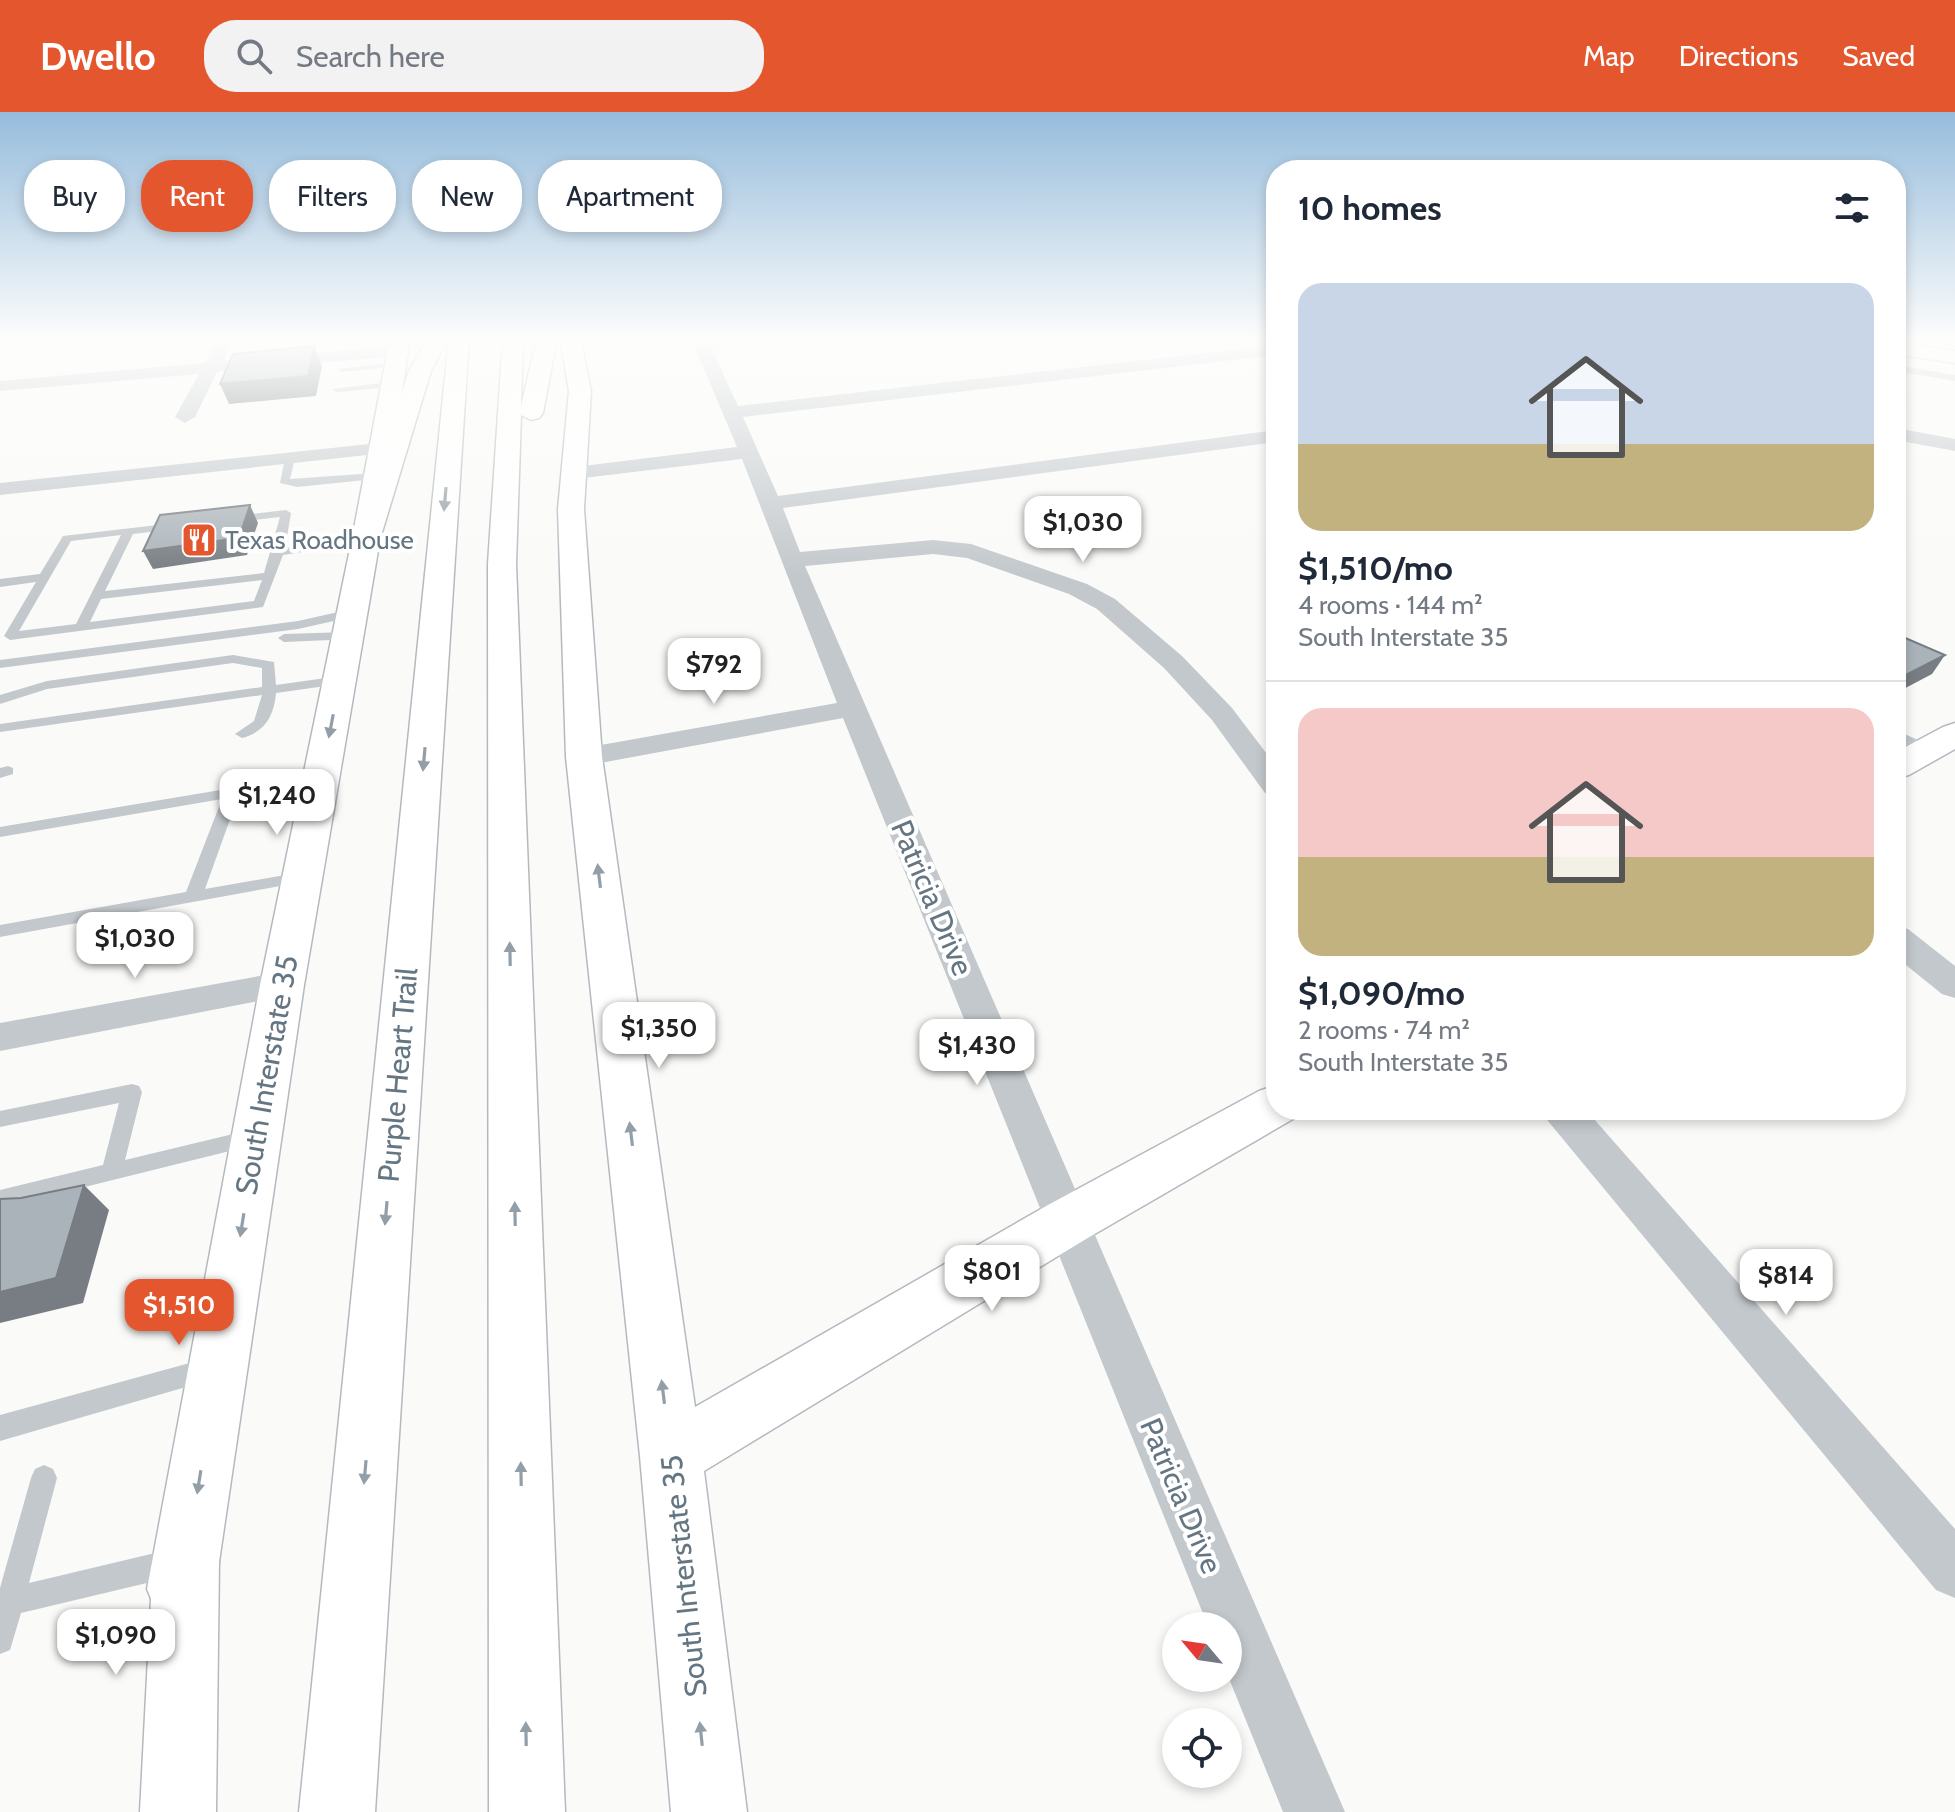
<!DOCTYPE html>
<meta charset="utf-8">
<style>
:root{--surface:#fff;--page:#f2f2f3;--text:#1f2937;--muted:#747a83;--line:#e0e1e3;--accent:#e4572e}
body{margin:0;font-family:Cabin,sans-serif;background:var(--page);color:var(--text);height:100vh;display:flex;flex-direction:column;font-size:30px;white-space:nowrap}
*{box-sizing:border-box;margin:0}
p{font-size:26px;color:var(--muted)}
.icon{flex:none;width:44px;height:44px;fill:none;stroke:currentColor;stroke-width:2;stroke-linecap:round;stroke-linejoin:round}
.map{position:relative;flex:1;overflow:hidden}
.drawer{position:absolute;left:1266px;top:48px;width:640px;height:960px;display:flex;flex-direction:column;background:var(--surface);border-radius:32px;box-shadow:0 4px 12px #0003}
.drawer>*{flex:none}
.guide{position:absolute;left:24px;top:48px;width:760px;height:72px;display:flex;gap:16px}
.needle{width:52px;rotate:299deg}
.buttons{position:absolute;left:1162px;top:1500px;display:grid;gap:16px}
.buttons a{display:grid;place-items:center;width:80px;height:80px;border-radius:50%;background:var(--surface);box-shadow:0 4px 12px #0003;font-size:40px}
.price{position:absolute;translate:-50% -68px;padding:0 18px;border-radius:16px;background:#fff;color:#222;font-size:26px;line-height:52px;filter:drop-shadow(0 2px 4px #0008)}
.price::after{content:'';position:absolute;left:50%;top:48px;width:24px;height:18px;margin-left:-12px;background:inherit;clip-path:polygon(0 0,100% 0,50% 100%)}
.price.active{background:var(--accent);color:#fff}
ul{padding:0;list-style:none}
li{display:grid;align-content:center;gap:16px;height:424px;padding:0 32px}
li+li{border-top:2px solid var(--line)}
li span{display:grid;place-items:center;height:248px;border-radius:24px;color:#555}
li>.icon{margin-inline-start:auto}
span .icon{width:144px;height:144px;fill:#fffc;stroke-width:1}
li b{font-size:34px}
h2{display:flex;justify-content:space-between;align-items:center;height:96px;padding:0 32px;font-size:34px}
.pill{padding:0 28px;border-radius:32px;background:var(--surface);box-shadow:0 4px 12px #0003;font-size:28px;line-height:72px}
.pill.active{background:var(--accent);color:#fff}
header{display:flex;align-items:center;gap:48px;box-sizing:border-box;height:112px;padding:0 40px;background:var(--accent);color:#fff}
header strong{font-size:38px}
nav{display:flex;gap:44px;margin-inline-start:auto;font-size:28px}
.search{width:560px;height:72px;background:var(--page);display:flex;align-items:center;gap:20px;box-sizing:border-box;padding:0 28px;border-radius:32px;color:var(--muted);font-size:30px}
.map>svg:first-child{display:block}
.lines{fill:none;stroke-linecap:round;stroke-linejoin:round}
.secondary-casing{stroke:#b3babf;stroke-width:3}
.primary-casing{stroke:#b5babe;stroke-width:3}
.highway-casing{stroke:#b4b9bd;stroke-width:3}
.lane{fill:#c3c8cc;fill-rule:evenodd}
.street{fill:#c3c8cc;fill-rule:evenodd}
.secondary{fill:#fff;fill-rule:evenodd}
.primary{fill:#fff;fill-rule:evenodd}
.highway{fill:#fff;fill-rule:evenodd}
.shaded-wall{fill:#777d82}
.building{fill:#aab3b9;stroke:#777d82;stroke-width:2}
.oneway{fill:#939fa8}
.labels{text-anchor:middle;stroke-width:8;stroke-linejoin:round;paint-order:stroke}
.far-poi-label{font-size:26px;fill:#657683;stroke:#fff;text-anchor:start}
.street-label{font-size:30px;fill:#657683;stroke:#fff}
</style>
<header>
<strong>Dwello</strong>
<div class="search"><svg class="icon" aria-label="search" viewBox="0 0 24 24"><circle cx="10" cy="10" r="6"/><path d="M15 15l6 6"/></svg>Search here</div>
<nav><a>Map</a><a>Directions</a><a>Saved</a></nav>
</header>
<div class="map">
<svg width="1955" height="1700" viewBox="0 0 1955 1700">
<rect width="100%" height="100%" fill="#fafaf8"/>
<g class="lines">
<defs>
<g id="secondary">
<polygon points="390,226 410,226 380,427 304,873 215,1477 205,1501 181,1511 157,1501 147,1477 260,873 352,427"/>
<polygon points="560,226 580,226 591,279 584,397 602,645 695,1295 1048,1093 1259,979 1276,973 1276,998 1298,998 1293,1007 1086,1127 704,1359 747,1700 671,1700 640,1344 566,645 558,397 569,279"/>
<polygon points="1955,611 1955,637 1909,663 1896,666 1896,640 1943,615"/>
</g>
<polygon id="primary" points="1896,230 1955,239 1955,251 1896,242"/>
<g id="highway">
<polygon points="428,226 448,226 431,259 380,427 376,433 366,435 356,433 352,427 409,259"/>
<polygon points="449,226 469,226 375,1700 299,1700"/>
<polygon points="503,226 523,226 521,294 537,226 557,226 543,301 539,306 531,308 521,303 516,452 565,1700 489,1700 488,452"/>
<polygon points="186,1415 210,1424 219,1448 216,1700 140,1700 153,1448 162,1424"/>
</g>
</defs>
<!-- secondary casing -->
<use href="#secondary" class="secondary-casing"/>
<!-- primary casing -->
<use href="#primary" class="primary-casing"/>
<!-- highway casing -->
<use href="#highway" class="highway-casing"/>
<!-- lane -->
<g class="lane">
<polygon points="397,250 394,255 342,260 338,257"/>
<polygon points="1896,253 1955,263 1955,269 1896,259"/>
<polygon points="390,270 393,275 337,280 332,277"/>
<polygon points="290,343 295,346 290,367 375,361 380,364 375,367 297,375 280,371 285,346"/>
<path d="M286,398L291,401L285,436L366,424L372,427L366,430L283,443L263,495L10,528L4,524L36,470L0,475V467L40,462L63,424ZM280,405L264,461L105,479L133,422ZM121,423L76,512L19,519L71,429ZM262,468L254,489L90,510L101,487Z"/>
<polygon points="352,497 358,501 356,504 298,517 0,556 0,548 298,509"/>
<polygon points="348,520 353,521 353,527 284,530 278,526 284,522"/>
<path d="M233,543L274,550L276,573L340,564L347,568L340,572L276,581C274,604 265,620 242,626L235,622L254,609L262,583L0,620V612L262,575V556L233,551L47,577L0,592V583L47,569Z"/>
<polygon points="1896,618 1933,635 1935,638 1933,641 1923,641 1896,628"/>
<polygon points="8,654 13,656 13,662 0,666 0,656"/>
<polygon points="321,661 329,666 326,669 238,685 205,777 302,760 310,765 308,769 0,825 0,813 186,780 222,687 0,725 0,715"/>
<polygon points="132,972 139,974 142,980 125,1048 254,1017 261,1019 264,1025 261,1031 254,1033 0,1096 0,1078 103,1053 119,991 0,1015 0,999"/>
<polygon points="208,1246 217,1250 220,1258 217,1266 0,1329 0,1303"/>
<polygon points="44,1353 53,1357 57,1366 29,1471 172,1437 182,1441 186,1451 182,1461 172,1465 21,1501 10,1538 0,1542 0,1476 31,1366 35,1357"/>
</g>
<!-- street -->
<g class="street">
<polygon points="218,226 234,226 223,249 396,234 404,239 396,244 217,260 195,305 185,311 175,305 199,262 0,279 0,269 205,251"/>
<polygon points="691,226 755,226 747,231 711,235 738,294 1276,233 1276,243 743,305 778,384 1276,318 1276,330 783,396 800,440 933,428 971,432 1087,472 1115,487 1182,544 1232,596 1276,654 1276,684 1265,681 1212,608 1164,556 1097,497 1069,482 967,446 933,442 805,454 1345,1700 1283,1700 1228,1564 1228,1514 1208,1514 843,606 584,654 574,651 569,645 574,639 584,636 837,591 742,347 575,367 565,361 575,355 737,335"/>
<polygon points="1896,316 1955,327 1955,339 1896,328"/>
<polygon points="379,331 389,337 386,341 0,383 0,371"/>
<polygon points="1896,814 1908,817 1955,854 1955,886 1942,882 1896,845"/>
<polygon points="282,860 295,864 300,873 295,882 0,939 0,911"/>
<polygon points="1542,998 1586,998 1955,1417 1955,1486 1936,1478 1548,1009"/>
</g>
<!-- secondary -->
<use href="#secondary" class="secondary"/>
<!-- primary -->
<use href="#primary" class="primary"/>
<!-- highway -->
<use href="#highway" class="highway"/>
</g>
<!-- shaded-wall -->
<g class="shaded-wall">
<polygon points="314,234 322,254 316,284 229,292 220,272"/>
<polygon points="250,393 258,411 247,443 153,457 143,439"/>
<polygon points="1945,543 1932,562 1896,581 1896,571 1898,567"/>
<polygon points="84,1073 109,1098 83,1191 0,1211 0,1180"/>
</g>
<!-- building -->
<g class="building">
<polygon points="314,234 308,264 220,272 233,242"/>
<polygon points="250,393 239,426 143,439 160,403"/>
<polygon points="1896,522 1945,543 1898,567 1896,566"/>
<polygon points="84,1073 56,1166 0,1180 0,1087 21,1086"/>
</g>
<!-- one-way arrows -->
<defs><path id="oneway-solid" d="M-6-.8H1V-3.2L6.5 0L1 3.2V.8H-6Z" transform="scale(2)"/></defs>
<g class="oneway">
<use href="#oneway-solid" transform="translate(445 387) rotate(95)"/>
<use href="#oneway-solid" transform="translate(331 614) rotate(101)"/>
<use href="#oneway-solid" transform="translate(424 647) rotate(95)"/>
<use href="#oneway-solid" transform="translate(599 764) rotate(-97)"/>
<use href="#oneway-solid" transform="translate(510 842) rotate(-91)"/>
<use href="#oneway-solid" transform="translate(631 1022) rotate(-97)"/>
<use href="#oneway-solid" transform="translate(386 1101) rotate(95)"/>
<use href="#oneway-solid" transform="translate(515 1102) rotate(-91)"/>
<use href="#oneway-solid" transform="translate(242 1113) rotate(99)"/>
<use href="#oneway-solid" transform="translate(663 1280) rotate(-97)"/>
<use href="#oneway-solid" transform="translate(365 1360) rotate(95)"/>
<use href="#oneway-solid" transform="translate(521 1362) rotate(-91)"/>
<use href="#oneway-solid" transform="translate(199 1370) rotate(99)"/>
<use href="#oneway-solid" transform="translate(526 1622) rotate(-91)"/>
<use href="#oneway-solid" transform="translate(701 1622) rotate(-96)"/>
</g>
<!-- sky -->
<linearGradient id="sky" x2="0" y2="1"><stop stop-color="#96bcdc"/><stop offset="0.49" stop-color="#fdfdfc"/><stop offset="1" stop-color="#fdfdfc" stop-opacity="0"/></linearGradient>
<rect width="1955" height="464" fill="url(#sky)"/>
<!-- icons -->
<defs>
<symbol id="restaurant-square" viewBox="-11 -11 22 22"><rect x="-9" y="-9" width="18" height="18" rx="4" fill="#e4572e" stroke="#fff"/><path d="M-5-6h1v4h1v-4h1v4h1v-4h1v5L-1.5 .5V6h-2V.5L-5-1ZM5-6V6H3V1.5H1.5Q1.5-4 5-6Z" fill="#fff"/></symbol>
</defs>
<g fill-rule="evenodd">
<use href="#restaurant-square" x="179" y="408" width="40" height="40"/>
</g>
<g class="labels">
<!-- far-poi labels -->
<g class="far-poi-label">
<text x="225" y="437">Texas Roadhouse</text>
</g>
<!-- street labels -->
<g class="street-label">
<text transform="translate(932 786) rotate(67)" y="10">Patricia Drive</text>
<text transform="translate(267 963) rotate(-80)" y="10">South Interstate 35</text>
<text transform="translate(398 963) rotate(-85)" y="10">Purple Heart Trail</text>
<text transform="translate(1181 1384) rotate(67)" y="10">Patricia Drive</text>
<text transform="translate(684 1464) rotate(-96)" y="10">South Interstate 35</text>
</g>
</g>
</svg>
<div class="buttons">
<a><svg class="needle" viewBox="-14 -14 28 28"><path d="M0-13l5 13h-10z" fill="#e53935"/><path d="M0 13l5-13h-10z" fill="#747a83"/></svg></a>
<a><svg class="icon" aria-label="locate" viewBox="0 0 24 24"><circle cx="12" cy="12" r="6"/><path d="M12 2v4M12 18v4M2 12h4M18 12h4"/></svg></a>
</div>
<b class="price" style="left:1083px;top:452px">$1,030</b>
<b class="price" style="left:714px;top:594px">$792</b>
<b class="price" style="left:277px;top:725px">$1,240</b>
<b class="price" style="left:135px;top:868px">$1,030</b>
<b class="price" style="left:659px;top:958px">$1,350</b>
<b class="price" style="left:977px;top:975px">$1,430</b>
<b class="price" style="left:992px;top:1201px">$801</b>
<b class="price" style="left:1786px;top:1205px">$814</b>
<b class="price active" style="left:179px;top:1235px">$1,510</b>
<b class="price" style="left:116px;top:1565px">$1,090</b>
<div class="guide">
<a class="pill">Buy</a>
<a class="pill active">Rent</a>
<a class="pill">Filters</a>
<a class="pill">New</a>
<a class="pill">Apartment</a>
</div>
<section class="drawer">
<h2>10 homes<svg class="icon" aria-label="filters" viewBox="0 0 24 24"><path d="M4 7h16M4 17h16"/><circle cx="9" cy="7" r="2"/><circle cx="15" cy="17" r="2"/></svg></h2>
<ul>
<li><span style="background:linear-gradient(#c9d6e8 65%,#c2b280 0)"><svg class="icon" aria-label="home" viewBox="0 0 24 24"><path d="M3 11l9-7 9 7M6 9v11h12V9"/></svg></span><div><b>$1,510/mo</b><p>4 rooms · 144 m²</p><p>South Interstate 35</p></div></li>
<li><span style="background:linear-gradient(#f6c9c9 60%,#c2b280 0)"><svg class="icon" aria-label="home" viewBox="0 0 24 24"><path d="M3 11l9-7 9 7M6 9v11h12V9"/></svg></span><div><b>$1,090/mo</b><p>2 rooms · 74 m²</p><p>South Interstate 35</p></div></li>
</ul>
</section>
</div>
